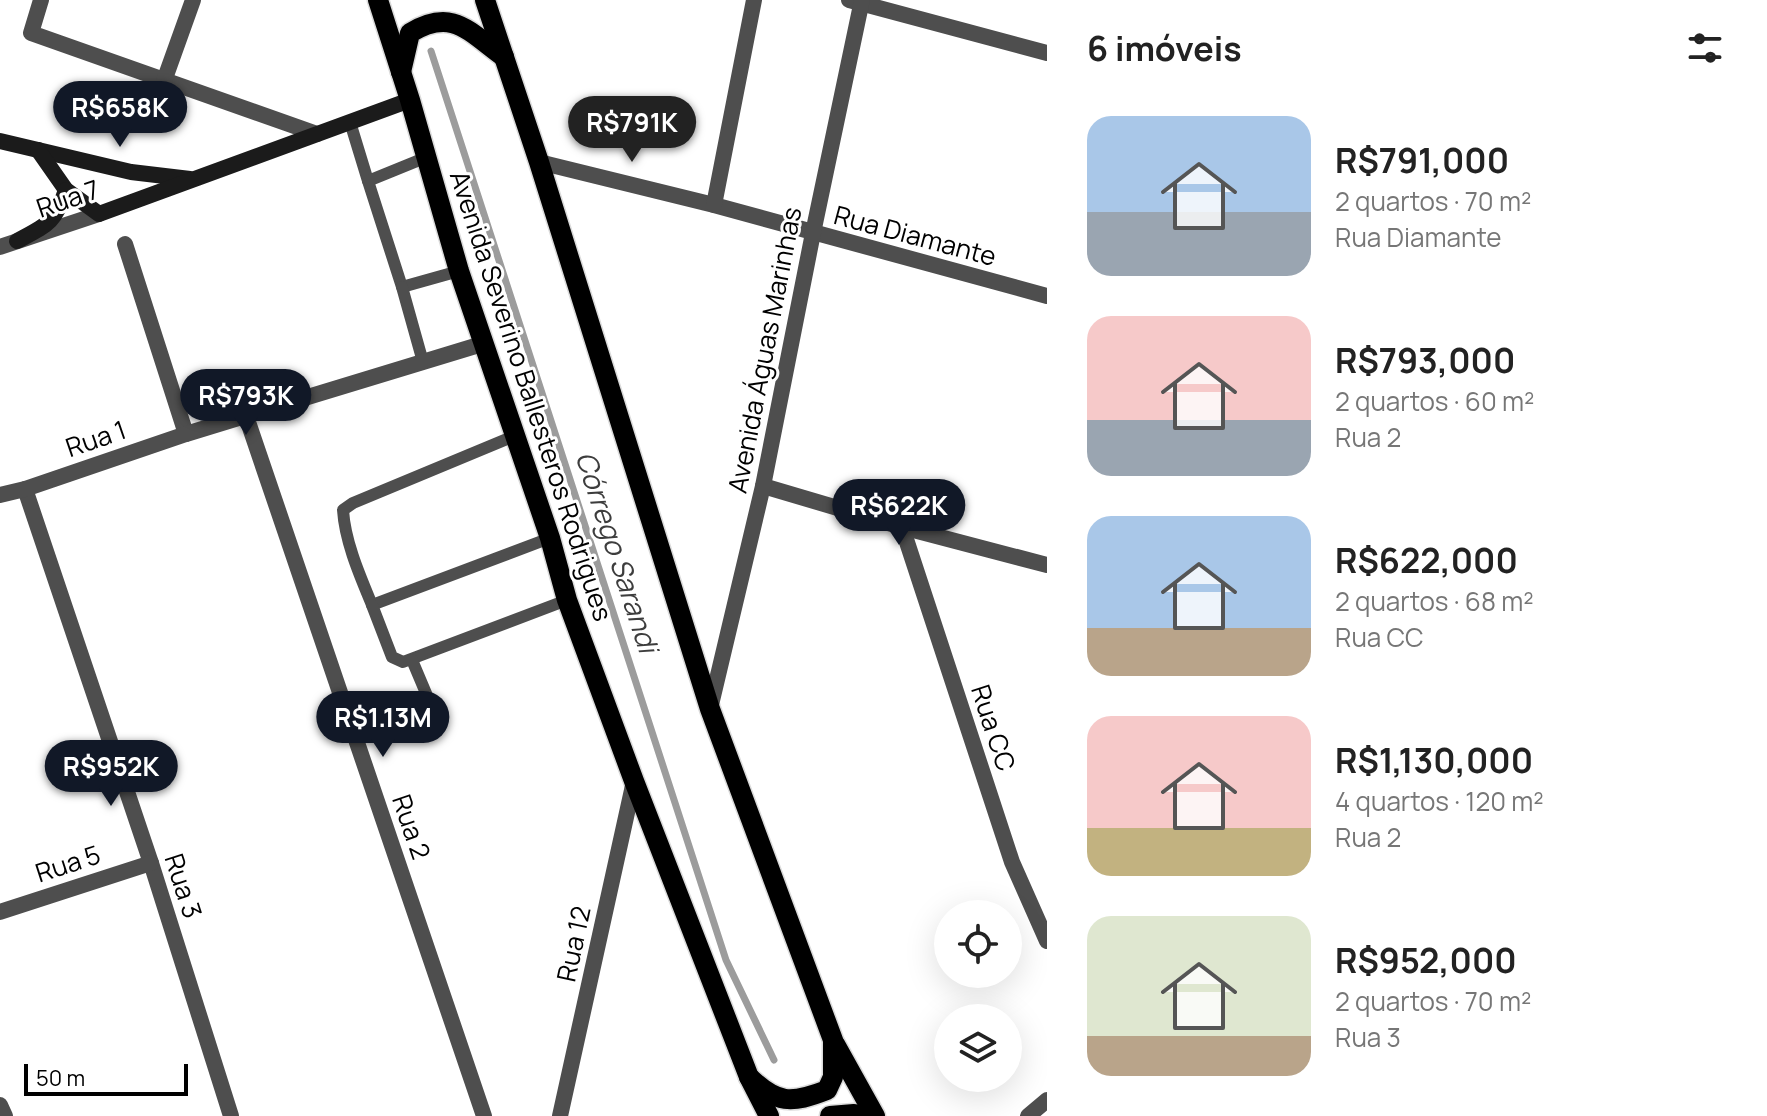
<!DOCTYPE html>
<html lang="pt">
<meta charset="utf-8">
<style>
:root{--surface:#fff;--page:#f6f6f6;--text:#222;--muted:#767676;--accent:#111827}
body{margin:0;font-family:Manrope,sans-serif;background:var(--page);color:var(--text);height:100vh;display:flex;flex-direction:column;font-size:30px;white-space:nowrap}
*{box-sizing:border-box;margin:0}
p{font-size:26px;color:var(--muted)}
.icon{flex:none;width:44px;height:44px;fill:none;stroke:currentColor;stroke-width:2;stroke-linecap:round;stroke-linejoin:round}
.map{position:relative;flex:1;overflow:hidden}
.sheet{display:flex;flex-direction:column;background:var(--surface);width:720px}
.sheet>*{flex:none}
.controls{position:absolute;left:934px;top:900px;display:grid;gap:16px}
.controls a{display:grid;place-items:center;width:88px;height:88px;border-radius:50%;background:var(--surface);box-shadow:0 8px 32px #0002;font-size:40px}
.scale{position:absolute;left:24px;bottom:20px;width:164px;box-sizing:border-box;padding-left:8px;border:4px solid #000;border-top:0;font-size:22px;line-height:28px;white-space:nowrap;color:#000;-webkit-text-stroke:6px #fff;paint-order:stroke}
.price{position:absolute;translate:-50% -68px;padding:0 18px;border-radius:28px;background:var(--accent);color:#fff;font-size:26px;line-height:52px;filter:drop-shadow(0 2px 4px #0008)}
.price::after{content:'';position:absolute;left:50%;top:48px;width:24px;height:18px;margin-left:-12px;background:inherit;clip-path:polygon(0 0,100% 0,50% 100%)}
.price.on{background:#222;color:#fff}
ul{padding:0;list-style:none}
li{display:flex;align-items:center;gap:24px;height:200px;padding:0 40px}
li span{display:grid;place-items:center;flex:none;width:224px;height:160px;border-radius:24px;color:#555}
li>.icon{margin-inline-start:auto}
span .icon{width:96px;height:96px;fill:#fffc;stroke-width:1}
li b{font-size:34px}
h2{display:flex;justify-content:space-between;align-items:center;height:96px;padding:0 40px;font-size:34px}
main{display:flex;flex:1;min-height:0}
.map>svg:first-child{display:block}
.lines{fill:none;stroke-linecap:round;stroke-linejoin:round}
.stream{stroke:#9c9c9c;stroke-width:7}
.primary-casing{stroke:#dbdbdb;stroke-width:23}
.lane{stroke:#4e4e4e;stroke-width:12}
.street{stroke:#4e4e4e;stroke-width:16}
.secondary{stroke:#1b1b1b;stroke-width:16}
.primary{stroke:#000;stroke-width:20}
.labels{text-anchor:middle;stroke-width:6;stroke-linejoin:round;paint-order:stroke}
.street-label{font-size:26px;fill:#000;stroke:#fff}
.water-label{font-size:28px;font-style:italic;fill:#3d3d3d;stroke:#fff}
</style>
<main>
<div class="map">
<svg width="1047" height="1116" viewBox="0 0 1047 1116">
<rect width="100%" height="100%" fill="#fff"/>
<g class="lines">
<!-- stream -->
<polyline class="stream" points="431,51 726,960 774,1060"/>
<defs>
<g id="primary">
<polyline points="378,0 410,100 459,271 550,538 567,600 634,781 749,1077 769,1116"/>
<path d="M485,0L539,162L710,709L833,1040V1077L827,1090C791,1104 777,1104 749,1077"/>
<path d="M401,72L410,33C453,7 469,32 504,57"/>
<polyline points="835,1044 875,1116"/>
<polyline points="830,1116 854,1114 858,1116"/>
</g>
</defs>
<!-- primary casing -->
<use href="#primary" class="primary-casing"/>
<!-- lane -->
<g class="lane">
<polyline points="350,122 368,181"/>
<polyline points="427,157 368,181 402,287 459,271"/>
<polyline points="402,287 423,362"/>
<path d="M514,436L353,503L343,510C345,542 360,576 372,605L550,538"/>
<polyline points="372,605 392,657 403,662 567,600"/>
<polyline points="412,660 439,724"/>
</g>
<!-- street -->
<g class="street">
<polyline points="41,0 31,33 317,134"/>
<polyline points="849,0 1047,53"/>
<polyline points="164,81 193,0"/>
<polyline points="539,162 714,205 1047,296"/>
<polyline points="714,205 754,0"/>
<polyline points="125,244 186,434"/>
<polyline points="0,247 99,214"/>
<polyline points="246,416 484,1116"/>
<polyline points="763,486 902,527 1047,565"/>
<polyline points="25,489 151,863 231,1116"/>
<polyline points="0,495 25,489 186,434 482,344"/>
<polyline points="902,527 1012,862 1047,941"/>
<polyline points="710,709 763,486 813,233 862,0"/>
<polyline points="0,912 151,863"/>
<polyline points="0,1105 5,1116"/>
<polyline points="560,1116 634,781"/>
<polyline points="1028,1116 1047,1100"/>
</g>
<!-- secondary -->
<g class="secondary">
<polyline points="0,141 131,172 190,179"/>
<polyline points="38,150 66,190 99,214 410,100"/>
<path d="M17,241C47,225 55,223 66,190"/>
</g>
<!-- primary -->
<use href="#primary" class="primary"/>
</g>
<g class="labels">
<!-- street labels -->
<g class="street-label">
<text transform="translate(68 199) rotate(-19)" y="9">Rua 7</text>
<text transform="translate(915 236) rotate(15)" y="9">Rua Diamante</text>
<text transform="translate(765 350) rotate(-79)" y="9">Avenida Águas Marinhas</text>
<text transform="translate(531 396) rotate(72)" y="9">Avenida Severino Ballesteros Rodrigues</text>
<text transform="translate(96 439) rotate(-19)" y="9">Rua 1</text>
<text transform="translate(993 728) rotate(72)" y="9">Rua CC</text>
<text transform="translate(411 827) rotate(71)" y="9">Rua 2</text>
<text transform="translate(68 864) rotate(-18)" y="9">Rua 5</text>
<text transform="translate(183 886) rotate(72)" y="9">Rua 3</text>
<text transform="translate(574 944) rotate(-78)" y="9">Rua 12</text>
</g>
<!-- water labels -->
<g class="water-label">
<text transform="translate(617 552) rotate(72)" y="10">Córrego Sarandi</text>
</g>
</g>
</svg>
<div class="controls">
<a><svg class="icon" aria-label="locate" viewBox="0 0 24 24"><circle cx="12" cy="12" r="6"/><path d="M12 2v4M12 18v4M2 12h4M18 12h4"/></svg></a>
<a><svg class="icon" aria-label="layers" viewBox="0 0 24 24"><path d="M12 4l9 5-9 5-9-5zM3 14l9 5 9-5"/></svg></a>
</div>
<div class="scale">50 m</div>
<b class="price" style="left:120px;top:149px">R$658K</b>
<b class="price on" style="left:632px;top:164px">R$791K</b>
<b class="price" style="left:246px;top:437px">R$793K</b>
<b class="price" style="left:899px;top:547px">R$622K</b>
<b class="price" style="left:383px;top:759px">R$1.13M</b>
<b class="price" style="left:111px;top:808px">R$952K</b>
</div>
<section class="sheet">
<h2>6 imóveis<svg class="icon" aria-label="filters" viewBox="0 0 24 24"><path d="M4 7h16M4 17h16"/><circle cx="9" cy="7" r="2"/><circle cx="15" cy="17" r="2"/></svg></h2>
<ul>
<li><span style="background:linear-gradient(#a9c7e8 60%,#9aa5b1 0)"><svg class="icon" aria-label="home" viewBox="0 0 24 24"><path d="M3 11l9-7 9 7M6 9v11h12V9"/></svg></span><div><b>R$791,000</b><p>2 quartos · 70 m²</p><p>Rua Diamante</p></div></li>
<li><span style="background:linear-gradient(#f6c9c9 65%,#9aa5b1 0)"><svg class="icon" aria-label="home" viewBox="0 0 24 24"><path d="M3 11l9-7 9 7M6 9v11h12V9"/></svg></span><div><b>R$793,000</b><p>2 quartos · 60 m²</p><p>Rua 2</p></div></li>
<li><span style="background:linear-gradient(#a9c7e8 70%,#b9a48a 0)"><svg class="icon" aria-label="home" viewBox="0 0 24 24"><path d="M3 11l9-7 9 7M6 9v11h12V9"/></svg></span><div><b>R$622,000</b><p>2 quartos · 68 m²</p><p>Rua CC</p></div></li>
<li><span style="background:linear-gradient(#f6c9c9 70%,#c2b280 0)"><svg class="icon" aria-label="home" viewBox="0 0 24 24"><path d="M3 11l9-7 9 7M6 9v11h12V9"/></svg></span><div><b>R$1,130,000</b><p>4 quartos · 120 m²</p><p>Rua 2</p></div></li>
<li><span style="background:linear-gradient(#dfe7d0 75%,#b9a48a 0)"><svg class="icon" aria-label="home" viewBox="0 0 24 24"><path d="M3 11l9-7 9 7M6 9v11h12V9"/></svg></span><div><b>R$952,000</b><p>2 quartos · 70 m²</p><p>Rua 3</p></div></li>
</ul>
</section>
</main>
